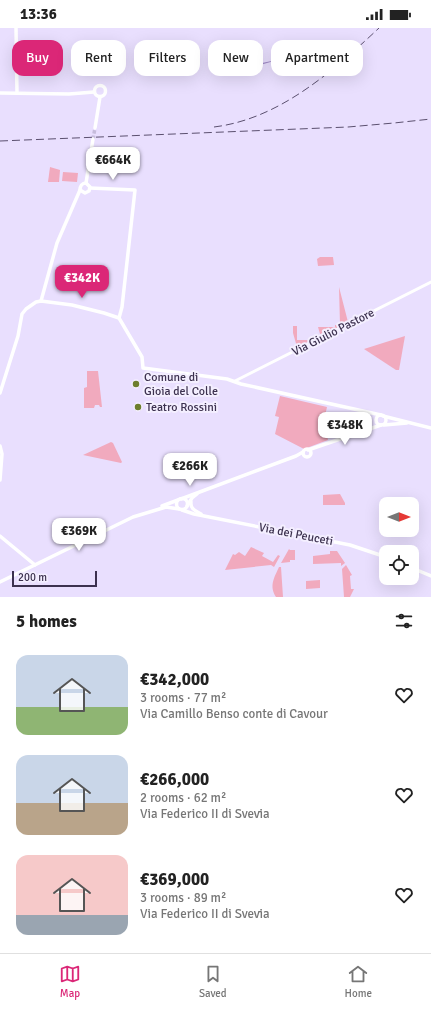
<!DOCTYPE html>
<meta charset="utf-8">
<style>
:root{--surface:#fff;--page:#f2f2f2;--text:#222;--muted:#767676;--line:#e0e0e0;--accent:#db2777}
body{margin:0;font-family:Signika,sans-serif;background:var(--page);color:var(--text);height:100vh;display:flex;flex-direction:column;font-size:15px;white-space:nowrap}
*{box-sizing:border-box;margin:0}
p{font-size:13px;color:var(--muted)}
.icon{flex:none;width:22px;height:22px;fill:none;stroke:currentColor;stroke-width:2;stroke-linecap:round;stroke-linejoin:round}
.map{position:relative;height:569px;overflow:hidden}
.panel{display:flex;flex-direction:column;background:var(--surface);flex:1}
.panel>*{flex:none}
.top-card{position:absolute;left:12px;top:12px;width:407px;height:36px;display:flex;gap:8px}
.needle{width:26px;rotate:90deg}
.fabs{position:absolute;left:379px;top:469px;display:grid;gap:8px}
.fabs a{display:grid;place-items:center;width:40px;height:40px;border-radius:8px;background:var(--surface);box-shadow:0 4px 16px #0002;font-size:20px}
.scale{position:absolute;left:12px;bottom:10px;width:85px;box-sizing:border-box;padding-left:4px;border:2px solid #3c314f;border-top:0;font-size:11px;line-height:14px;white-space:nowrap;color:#3c314f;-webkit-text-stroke:3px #f4efff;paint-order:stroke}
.price{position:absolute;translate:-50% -34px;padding:0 9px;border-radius:8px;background:#fff;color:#222;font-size:13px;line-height:26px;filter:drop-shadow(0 1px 2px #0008)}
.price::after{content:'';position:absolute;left:50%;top:24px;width:12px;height:9px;margin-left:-6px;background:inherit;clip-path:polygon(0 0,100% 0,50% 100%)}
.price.active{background:var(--accent);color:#fff}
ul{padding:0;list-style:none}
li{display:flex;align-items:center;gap:12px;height:100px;padding:0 16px}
li span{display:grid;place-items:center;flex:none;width:112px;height:80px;border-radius:12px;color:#555}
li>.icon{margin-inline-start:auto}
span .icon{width:48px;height:48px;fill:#fffc;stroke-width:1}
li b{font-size:17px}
h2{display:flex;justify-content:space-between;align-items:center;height:48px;padding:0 16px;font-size:17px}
.pill{padding:0 14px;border-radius:12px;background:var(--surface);box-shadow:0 4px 16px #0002;font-size:14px;line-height:36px}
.pill.active{background:var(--accent);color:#fff}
.status{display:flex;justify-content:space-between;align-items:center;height:28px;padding:0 20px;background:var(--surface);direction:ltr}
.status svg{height:11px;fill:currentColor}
.menu{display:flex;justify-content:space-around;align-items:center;height:56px;border-top:1px solid var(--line);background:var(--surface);font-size:11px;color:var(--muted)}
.menu a{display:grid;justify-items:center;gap:2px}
.menu .active{color:var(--accent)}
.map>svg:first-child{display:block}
.green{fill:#f1aabe}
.water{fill:#a18bc8}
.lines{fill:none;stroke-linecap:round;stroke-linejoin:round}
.secondary-tunnel{stroke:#c6bcdb;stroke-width:3.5;stroke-dasharray:3.5 2;stroke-linecap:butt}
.tertiary{stroke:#fff;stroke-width:3}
.secondary{stroke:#fff;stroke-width:3.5}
.rail{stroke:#5b506f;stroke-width:1;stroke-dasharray:8 4;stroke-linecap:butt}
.poi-dot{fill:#6d7e2d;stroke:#f4efff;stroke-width:1.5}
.labels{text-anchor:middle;stroke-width:4;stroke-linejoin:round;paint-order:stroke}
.street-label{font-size:12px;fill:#3c314f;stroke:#f4efff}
.poi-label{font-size:12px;fill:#3c314f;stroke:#f4efff;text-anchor:start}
</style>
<div class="status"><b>13:36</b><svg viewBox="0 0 49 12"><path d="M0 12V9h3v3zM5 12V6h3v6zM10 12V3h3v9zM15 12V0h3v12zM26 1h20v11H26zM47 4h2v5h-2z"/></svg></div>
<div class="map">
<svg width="431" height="569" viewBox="0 0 431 569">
<rect width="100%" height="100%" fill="#e9dffe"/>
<!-- green -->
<g class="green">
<polygon points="50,139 60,142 59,154 48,154"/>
<polygon points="63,144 78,145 77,154 62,153"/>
<polygon points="320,229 333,229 334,237 318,238 317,231"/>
<polygon points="339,259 348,294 323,307 320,306 318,299 335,299 335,297 340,297"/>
<polygon points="293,298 297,298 297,312 312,312 297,319 293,305"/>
<polygon points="405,308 399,342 396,342 364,321"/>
<polygon points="87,343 98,343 102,379 100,379 99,377 95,377 94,380 84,380 84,360 87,359"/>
<path d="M280,368L327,379C324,391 325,400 328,412L304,421L275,406L279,389L275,388Z"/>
<polygon points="111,414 113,415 122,434 121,435 83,427"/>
<polygon points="340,466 345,475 345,477 323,477 323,467"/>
<polygon points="251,519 264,525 262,528 273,534 278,527 280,528 274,539 271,537 225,542 233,526 235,527 239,524 245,528"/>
<polygon points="289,521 290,522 295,522 295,532 290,532 290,534 281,535"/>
<polygon points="330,523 337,523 345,535 341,538 341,535 313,536 313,528 330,526"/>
<polygon points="346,537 352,547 350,548 351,561 354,561 350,569 344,569 342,541"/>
<path d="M279,539H281L283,569H276C269,558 274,550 279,539Z"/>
<polygon points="320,552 320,560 306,561 306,553"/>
</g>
<!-- water -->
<polygon class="water" points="301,24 302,29 282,33 281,31 260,37 257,32 258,32 262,35 281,31 281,29"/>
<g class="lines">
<!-- secondary-tunnel -->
<polyline class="secondary-tunnel" points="93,111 95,100"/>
<!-- tertiary -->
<polyline class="tertiary" points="235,353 431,254"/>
<!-- secondary -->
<g class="secondary">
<polyline points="16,0 17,65"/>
<circle cx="100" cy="63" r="5.5"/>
<polyline points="0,65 69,66 94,64"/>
<polyline points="95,100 100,69"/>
<polyline points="86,155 93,111"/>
<polyline points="90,160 135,162 122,279 119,290"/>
<polyline points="80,162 85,165 89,163 90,159 86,155"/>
<path d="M41,273L57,215L80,162C80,158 82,155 86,155"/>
<polyline points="0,365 18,308 22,286 26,281 36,274 41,273 72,277 104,285 119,290 142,329 143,340 227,351 241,356 381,387"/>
<circle cx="381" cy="392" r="5"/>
<polyline points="383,388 431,400"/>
<polyline points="384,397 407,395"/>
<polyline points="0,418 2,426 0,452"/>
<circle cx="307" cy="425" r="4"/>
<polyline points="308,422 381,397"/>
<circle cx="182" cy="476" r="5.5"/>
<polyline points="181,471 296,428 303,424"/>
<path d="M191,474C190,481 196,483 201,486"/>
<polyline points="162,478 178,472"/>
<polyline points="187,478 192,470 197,466"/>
<polyline points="182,482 194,486 350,517 386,529"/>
<polyline points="0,508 35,537"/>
<polyline points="412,540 431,548"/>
<polyline points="0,554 133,489 166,479 179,481"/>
</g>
<!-- rail -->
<g class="rail">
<path d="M214,99C279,91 332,44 379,0"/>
<polyline points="0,113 348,99 394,95 431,91"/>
</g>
</g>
<!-- markers -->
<g class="poi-dot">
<circle cx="136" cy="356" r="4"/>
<circle cx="138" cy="379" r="4"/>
</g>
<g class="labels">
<!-- street labels -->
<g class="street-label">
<text transform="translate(333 304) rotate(-27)" y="4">Via Giulio Pastore</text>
<text transform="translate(296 506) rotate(11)" y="4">Via dei Peuceti</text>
</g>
<!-- poi labels -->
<g class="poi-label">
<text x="144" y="353">Comune di<tspan x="144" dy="14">Gioia del Colle</tspan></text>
<text x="146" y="383">Teatro Rossini</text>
</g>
</g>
</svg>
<div class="fabs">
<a><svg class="needle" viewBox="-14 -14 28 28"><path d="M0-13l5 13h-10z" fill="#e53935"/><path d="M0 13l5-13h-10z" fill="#767676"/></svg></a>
<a><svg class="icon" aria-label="locate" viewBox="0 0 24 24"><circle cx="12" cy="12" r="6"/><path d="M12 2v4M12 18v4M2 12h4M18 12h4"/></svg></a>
</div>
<div class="scale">200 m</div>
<b class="price" style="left:113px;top:153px">€664K</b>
<b class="price active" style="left:82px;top:271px">€342K</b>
<b class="price" style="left:345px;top:418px">€348K</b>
<b class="price" style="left:190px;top:459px">€266K</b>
<b class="price" style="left:79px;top:524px">€369K</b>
<div class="top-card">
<a class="pill active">Buy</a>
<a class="pill">Rent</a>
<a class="pill">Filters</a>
<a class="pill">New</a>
<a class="pill">Apartment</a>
</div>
</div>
<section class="panel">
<h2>5 homes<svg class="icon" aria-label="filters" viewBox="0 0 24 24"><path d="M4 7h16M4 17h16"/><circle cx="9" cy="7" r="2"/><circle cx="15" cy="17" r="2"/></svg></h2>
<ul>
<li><span style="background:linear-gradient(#c9d6e8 65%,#8fb573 0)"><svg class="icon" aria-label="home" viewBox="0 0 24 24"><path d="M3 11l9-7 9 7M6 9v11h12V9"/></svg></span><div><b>€342,000</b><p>3 rooms · 77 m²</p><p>Via Camillo Benso conte di Cavour</p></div><svg class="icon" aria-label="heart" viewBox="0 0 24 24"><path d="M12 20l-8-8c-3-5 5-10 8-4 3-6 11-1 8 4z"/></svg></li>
<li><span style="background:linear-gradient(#c9d6e8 60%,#b9a48a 0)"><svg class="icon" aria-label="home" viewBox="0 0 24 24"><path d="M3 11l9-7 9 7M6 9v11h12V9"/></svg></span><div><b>€266,000</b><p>2 rooms · 62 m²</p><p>Via Federico II di Svevia</p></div><svg class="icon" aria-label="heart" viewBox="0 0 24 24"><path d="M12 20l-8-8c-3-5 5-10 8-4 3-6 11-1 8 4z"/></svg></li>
<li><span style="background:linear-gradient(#f6c9c9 75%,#9aa5b1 0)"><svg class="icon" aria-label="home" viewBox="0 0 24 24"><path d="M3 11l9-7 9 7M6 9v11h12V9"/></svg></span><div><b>€369,000</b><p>3 rooms · 89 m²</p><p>Via Federico II di Svevia</p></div><svg class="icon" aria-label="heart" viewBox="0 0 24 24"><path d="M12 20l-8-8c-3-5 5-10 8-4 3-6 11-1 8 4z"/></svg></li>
</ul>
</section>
<nav class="menu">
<a class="active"><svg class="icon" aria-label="map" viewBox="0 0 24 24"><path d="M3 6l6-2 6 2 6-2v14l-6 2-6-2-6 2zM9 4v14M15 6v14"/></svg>Map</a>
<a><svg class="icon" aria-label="saved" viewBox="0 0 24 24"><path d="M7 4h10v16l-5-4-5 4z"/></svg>Saved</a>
<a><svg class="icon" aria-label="home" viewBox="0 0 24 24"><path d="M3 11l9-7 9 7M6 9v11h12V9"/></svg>Home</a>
</nav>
